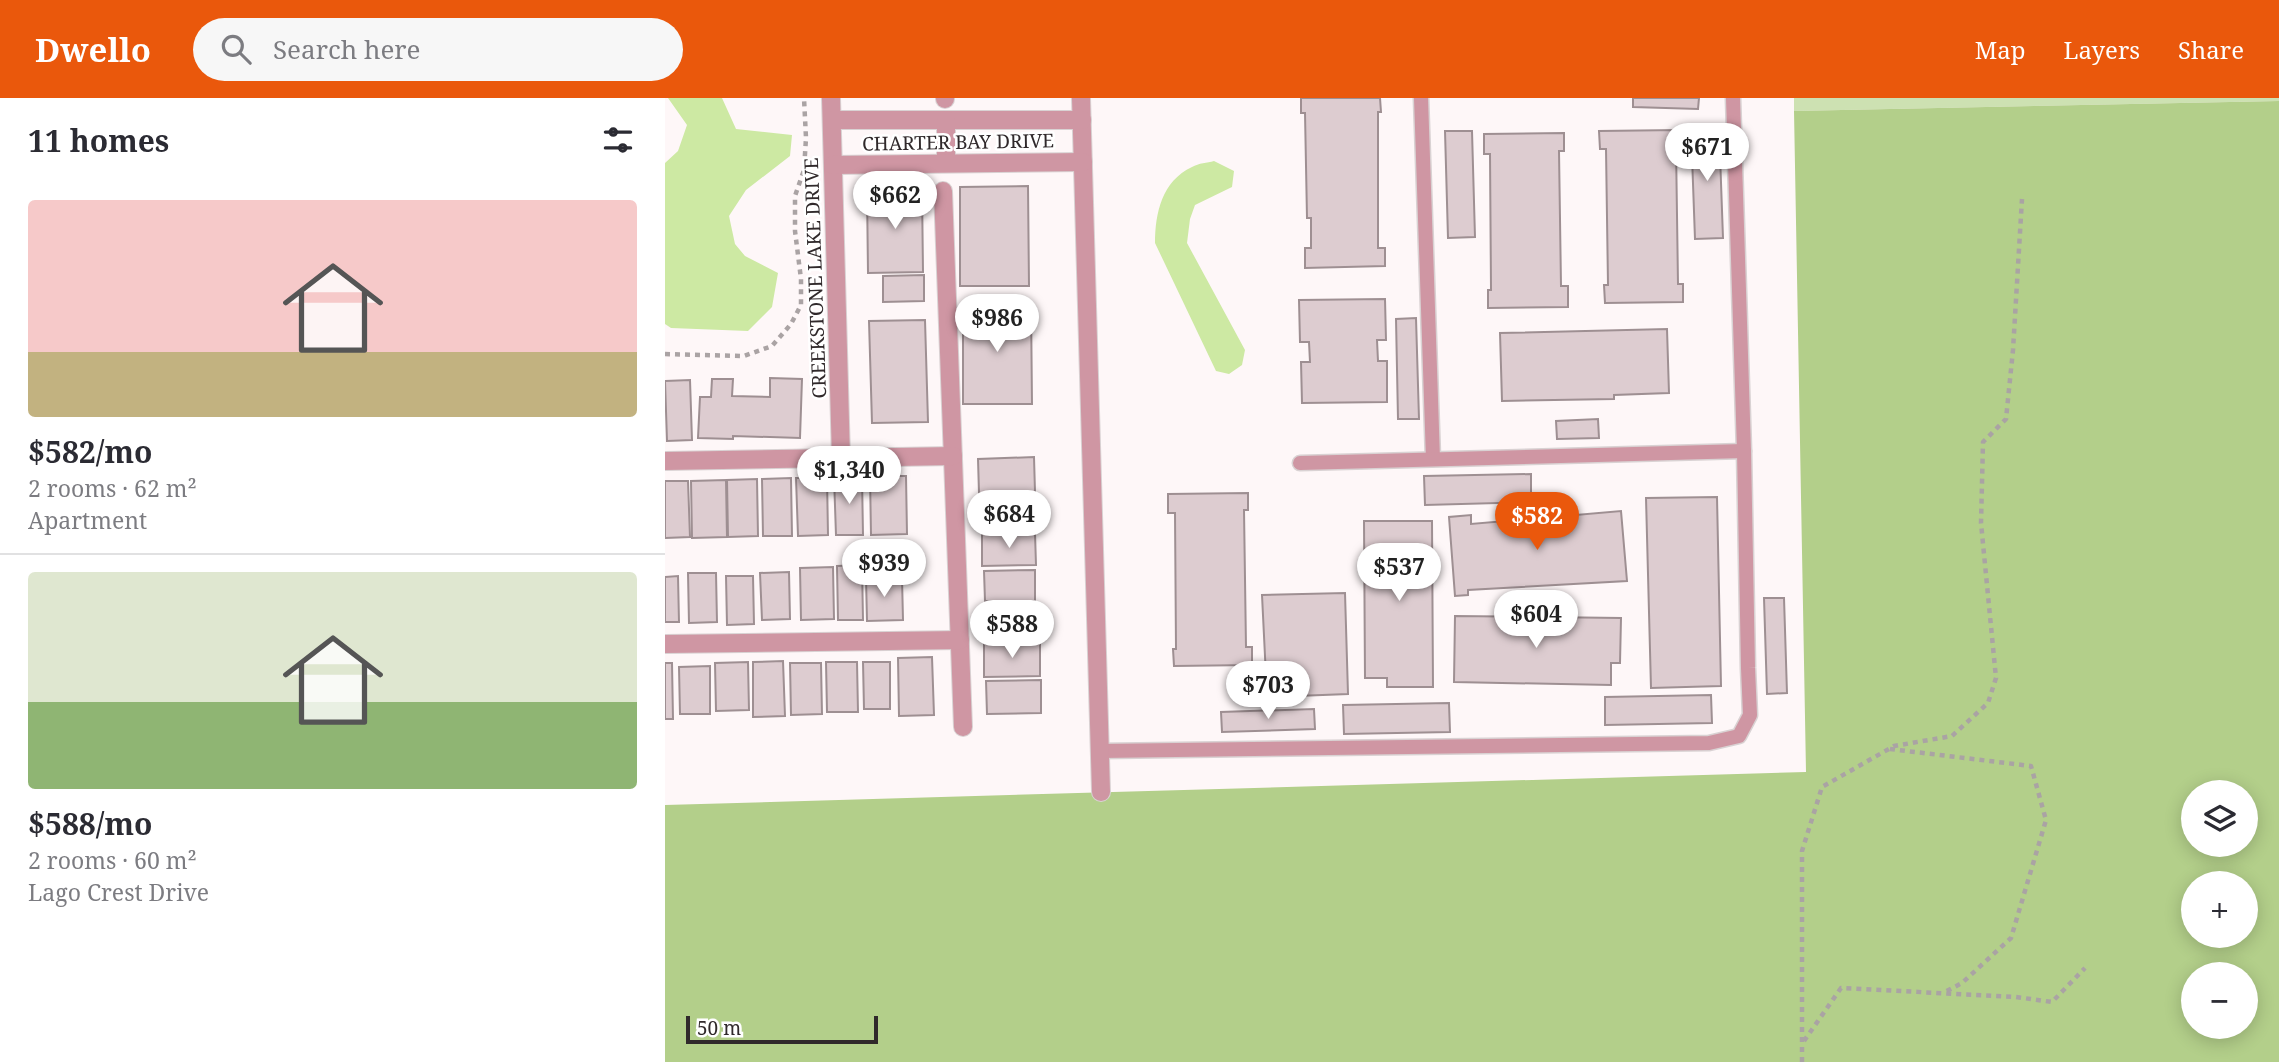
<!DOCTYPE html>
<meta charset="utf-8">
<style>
:root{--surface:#fff;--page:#f7f7f7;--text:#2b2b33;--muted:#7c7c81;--line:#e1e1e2;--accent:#ea580c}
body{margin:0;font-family:"Noto Serif",serif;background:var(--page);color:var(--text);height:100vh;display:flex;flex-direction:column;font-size:26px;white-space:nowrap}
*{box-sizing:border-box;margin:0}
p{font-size:23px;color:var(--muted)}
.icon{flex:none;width:38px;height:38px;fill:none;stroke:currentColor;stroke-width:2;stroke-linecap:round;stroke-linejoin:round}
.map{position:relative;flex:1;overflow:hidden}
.drawer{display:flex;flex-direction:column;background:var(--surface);width:665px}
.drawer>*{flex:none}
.fabs{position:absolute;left:1516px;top:682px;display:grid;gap:14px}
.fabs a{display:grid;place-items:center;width:77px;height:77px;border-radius:50%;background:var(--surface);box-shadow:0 4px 18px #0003;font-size:35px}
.scale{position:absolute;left:21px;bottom:18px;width:192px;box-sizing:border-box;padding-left:7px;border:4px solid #30292b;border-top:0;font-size:19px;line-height:24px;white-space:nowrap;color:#30292b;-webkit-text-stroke:5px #fff;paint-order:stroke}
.price{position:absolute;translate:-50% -60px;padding:0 16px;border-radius:24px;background:#fff;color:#222;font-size:23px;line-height:46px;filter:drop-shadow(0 2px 4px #0008)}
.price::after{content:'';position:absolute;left:50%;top:42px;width:21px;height:16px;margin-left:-10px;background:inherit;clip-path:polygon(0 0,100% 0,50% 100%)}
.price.current{background:var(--accent);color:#fff}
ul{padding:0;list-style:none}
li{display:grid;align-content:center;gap:14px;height:371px;padding:0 28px}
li+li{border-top:2px solid var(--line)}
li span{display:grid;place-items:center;height:217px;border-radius:7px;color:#555}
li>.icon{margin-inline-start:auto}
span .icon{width:126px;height:126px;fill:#fffc;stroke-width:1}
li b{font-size:30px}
h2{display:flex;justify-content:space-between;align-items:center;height:84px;padding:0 28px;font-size:30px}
header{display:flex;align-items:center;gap:42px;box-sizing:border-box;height:98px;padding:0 35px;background:var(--accent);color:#fff}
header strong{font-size:33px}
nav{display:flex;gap:38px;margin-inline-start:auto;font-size:24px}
.search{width:490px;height:63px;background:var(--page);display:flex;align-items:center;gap:18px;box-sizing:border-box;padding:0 24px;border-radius:38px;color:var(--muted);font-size:26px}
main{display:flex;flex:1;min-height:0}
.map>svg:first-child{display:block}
.green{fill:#cde1b2}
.forest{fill:#b3cf8a;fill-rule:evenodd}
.water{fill:#cde9a3}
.building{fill:#ddccd0;stroke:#9e8f92;stroke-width:2}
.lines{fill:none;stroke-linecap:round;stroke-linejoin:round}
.service-casing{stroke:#d9d2d3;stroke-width:17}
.minor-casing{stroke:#d9d2d3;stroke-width:20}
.path{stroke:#aaa3a4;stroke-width:4.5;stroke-dasharray:5 5;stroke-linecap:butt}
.service{stroke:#cf96a3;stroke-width:14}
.minor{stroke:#cf96a3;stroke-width:18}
.labels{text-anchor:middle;stroke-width:5;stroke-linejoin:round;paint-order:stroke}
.street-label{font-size:19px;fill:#30292b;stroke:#fff}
</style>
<header>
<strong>Dwello</strong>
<div class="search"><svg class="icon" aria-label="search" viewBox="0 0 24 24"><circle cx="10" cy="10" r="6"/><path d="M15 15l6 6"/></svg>Search here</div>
<nav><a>Map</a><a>Layers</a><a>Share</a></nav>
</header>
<main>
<section class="drawer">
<h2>11 homes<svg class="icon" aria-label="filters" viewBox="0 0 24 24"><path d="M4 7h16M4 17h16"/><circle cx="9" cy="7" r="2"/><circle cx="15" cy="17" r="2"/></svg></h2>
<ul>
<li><span style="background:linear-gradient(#f6c9c9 70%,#c2b280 0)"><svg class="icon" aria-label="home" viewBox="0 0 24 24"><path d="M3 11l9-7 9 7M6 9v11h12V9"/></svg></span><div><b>$582/mo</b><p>2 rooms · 62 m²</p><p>Apartment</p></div></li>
<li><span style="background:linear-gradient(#dfe7d0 60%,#8fb573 0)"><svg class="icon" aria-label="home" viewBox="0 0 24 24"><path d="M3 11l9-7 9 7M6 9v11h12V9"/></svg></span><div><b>$588/mo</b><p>2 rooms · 60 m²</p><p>Lago Crest Drive</p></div></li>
</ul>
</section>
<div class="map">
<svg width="1614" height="964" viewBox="0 0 1614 964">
<rect width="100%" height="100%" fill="#fef7f8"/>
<!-- green -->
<polygon class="green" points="1129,0 1614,0 1614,3 1129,13"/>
<!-- forest -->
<path class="forest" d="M1614,3V964H0V707L1141,674L1129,13ZM1528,695H1580V747H1528ZM1528,786H1580V838H1528ZM1528,877H1580V929H1528Z"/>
<!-- water -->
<g class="water">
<polygon points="3,0 57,0 71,31 127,37 125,58 81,92 64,118 70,146 80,158 113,175 107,209 83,233 6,230 0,226 0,65 13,53 22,27"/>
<path d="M549,63L569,73L567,89L530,107L525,121L522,145L580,252L577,267L564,276L551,273L490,145C490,115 497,83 527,69C534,65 542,65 549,63Z"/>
</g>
<!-- building -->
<g class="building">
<polygon points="636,0 715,0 716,14 713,14 713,150 720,150 720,168 640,170 640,150 646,150 646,120 642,120 640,15 636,15"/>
<polygon points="968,0 1034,0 1033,11 968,9"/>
<polygon points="1054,29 1058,140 1030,141 1026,30"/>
<polygon points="1014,32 1014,48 1011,48 1013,186 1018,186 1018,204 940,205 939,187 943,187 941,51 935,51 934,33"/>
<polygon points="780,33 807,33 810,139 783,140"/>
<polygon points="899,35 899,53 894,53 896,188 903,188 903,209 823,210 823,192 826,192 825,56 819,56 819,36"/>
<polygon points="363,88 364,188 295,188 295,89"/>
<polygon points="257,91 258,174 203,175 202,92"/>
<polygon points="259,177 259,203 218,204 218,178"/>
<polygon points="720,201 721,242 712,242 713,263 722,263 722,304 637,305 636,264 645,264 644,244 635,244 634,202"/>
<polygon points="366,205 367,306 298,306 298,206"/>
<polygon points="751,220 754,321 733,321 731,221"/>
<polygon points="260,222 263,324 207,325 204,223"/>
<polygon points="1002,231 1004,295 949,297 949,301 837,303 835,235"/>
<polygon points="105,280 137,281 135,340 68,338 68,341 33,340 35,299 46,299 47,281 68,281 67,298 105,299"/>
<polygon points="25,282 27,342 2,343 0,283"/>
<polygon points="933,321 934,340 892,341 891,323"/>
<polygon points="369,359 370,394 314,395 313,361"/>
<polygon points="866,376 866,404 760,407 759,378"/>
<polygon points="205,378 241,378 242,436 206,437"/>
<polygon points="169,379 197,379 198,437 171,437"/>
<polygon points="126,380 127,438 98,438 97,381"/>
<polygon points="131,380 162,380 163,437 133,438"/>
<polygon points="92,381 93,438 63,439 62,382"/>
<polygon points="61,382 62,439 27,440 26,383"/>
<polygon points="0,383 23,383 25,439 0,440"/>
<polygon points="583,395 583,412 579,412 581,549 587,549 587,567 509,568 508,551 511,551 510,415 503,415 503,396"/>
<polygon points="370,397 370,431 315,432 315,398"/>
<polygon points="1052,399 1056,588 986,590 981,400"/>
<polygon points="956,413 962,483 803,492 803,497 790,498 784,419 806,417 806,426"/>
<polygon points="699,423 767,423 768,589 722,589 722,580 700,580"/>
<polygon points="370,435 371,467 317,468 317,436"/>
<polygon points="197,467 198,522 173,522 172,468"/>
<polygon points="168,469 169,521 136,522 135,470"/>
<polygon points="370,472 370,503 320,503 319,473"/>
<polygon points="124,474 125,521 97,522 95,475"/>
<polygon points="23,475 51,475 52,524 24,525"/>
<polygon points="13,478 14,524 0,524 0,479"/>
<polygon points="61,478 88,478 89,526 62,527"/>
<polygon points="201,480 237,480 238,522 202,523"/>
<polygon points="680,495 683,596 602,599 597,497"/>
<polygon points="1099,500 1119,500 1122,595 1102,596"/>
<polygon points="373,507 373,540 318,541 317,508"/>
<polygon points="790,518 956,520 955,565 946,565 946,587 789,584"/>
<polygon points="319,546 375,546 375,578 319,579"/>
<polygon points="267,559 269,617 234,618 233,560"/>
<polygon points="118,563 120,618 88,619 88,564"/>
<polygon points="83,564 84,612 51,613 50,565"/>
<polygon points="161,564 192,564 193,614 162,614"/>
<polygon points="198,564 225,564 225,611 199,611"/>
<polygon points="0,565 7,565 8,621 0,621"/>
<polygon points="125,565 156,565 157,616 126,617"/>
<polygon points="45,568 45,616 15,616 14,569"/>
<polygon points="376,582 376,615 322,616 321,583"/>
<polygon points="1046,597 1047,625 940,627 940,599"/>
<polygon points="784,605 785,634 679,636 678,607"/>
<polygon points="649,611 650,631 557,634 556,614"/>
</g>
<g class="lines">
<defs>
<g id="service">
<polyline points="756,0 768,361"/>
<polyline points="635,365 1079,353"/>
<polyline points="435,653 1044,645 1074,638 1085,617 1083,570 1079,353 1068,0"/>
</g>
<g id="minor">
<polyline points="166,0 176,360"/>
<polyline points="280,0 280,1"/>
<polyline points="416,0 436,694"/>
<polyline points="167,22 417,22"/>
<polyline points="281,22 281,65"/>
<polyline points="168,67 418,64"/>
<polyline points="278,93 298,629"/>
<polyline points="0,363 288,358"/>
<polyline points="0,546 295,542"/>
</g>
</defs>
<!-- service casing -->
<use href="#service" class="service-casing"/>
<!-- minor casing -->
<use href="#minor" class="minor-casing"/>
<!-- path -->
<g class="path">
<polyline points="0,256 79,258 107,248 126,226 136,207 136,181 130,133 130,98 139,72 141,40 139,0"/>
<polyline points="1225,651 1366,668 1381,722 1346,840 1297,885 1278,895"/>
<polyline points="1139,943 1176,890 1351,899 1387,904 1420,870"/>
<polyline points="1137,964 1137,753 1157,689 1229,648 1287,638 1323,605 1331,580 1316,425 1318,344 1341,321 1348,252 1357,101"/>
</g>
<!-- service -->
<use href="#service" class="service"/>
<!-- minor -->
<use href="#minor" class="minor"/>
</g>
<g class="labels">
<!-- street labels -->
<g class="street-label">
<text transform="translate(293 44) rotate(-1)" y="7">CHARTER BAY DRIVE</text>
<text transform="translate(150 180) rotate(-92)" y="7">CREEKSTONE LAKE DRIVE</text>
</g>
</g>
</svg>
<div class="fabs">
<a><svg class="icon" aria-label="layers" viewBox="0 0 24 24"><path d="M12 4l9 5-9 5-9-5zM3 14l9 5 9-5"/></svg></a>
<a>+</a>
<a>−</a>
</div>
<div class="scale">50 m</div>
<b class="price" style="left:1042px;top:85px">$671</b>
<b class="price" style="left:230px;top:133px">$662</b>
<b class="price" style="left:332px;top:256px">$986</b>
<b class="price" style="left:184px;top:408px">$1,340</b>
<b class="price" style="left:344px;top:452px">$684</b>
<b class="price current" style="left:872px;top:454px">$582</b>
<b class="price" style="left:219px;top:501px">$939</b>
<b class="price" style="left:734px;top:505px">$537</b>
<b class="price" style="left:871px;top:552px">$604</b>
<b class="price" style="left:347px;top:562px">$588</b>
<b class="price" style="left:603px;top:623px">$703</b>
</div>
</main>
